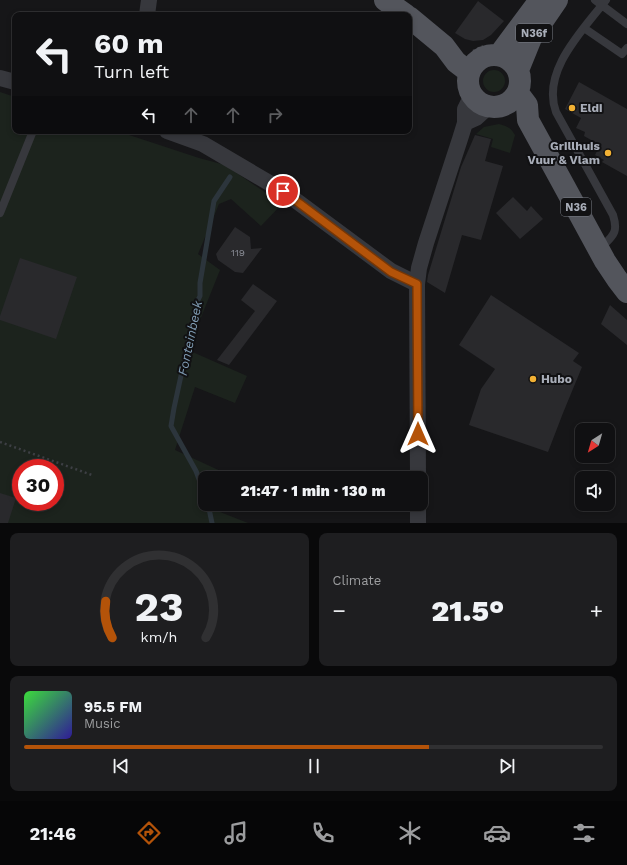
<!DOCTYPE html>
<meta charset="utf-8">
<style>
body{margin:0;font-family:"Work Sans",sans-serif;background:#1e1e20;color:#f1f3f6;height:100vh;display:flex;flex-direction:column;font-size:15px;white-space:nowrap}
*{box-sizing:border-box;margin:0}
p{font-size:13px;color:#9c9d9f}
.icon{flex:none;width:22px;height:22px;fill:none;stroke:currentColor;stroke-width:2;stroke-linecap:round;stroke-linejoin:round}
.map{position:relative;height:523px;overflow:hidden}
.drawer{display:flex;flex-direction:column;gap:10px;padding:10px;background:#09090a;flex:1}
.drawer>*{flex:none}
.top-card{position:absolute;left:12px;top:12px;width:400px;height:122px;border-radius:8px;box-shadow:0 2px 6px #0003,0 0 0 1px #303032;background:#101012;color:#f1f3f6;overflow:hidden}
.needle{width:26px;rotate:217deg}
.controls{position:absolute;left:575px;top:423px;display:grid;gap:8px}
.controls a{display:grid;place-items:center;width:40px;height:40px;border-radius:8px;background:#101012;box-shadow:0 2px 6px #0003,0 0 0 1px #303032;font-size:20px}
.speed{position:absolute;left:12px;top:459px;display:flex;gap:8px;font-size:20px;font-weight:700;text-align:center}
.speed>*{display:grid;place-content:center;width:52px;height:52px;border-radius:50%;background:#101012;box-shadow:0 2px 6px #0003,0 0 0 1px #303032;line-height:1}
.speed .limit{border:6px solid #d22;background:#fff;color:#111}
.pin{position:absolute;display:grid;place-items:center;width:34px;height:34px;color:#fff;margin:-17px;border:2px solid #fff;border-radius:50%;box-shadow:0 1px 4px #0007}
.me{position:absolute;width:44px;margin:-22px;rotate:0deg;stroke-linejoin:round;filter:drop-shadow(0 0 3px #0008)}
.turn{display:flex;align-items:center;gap:14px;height:84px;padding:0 16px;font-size:18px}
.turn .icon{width:52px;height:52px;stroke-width:2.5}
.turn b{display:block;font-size:28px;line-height:34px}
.lanes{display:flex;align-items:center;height:38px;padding:0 16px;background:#0003;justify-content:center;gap:20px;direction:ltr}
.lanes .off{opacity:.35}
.big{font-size:30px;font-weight:800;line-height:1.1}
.drawer .widget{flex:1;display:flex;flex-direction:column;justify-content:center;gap:6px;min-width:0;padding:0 14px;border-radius:8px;background:#1e1e20}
.drawer .dial{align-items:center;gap:0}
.dial svg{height:104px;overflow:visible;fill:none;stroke:#303032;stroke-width:7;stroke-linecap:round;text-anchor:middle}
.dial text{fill:#f1f3f6;stroke:none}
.song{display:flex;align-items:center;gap:12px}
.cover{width:48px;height:48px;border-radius:6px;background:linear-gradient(135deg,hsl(120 70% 55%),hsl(250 70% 35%))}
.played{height:4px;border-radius:2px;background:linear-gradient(90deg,#b45309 70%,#303032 70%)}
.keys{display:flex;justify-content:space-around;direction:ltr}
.heat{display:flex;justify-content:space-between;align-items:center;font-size:22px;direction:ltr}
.drawer .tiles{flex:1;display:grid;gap:10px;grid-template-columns:1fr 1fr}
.widget:last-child{grid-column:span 2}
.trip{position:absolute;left:198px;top:471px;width:230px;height:40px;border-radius:8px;background:#101012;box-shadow:0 2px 6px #0003,0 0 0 1px #303032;font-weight:800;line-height:40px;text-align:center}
.tab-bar{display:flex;height:64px;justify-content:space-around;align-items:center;background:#060607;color:#9c9d9f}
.tab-bar .icon{width:28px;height:28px}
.tab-bar .current{color:#b45309}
.tab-bar b{font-size:18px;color:#f1f3f6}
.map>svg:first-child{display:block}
.green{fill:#1c231d;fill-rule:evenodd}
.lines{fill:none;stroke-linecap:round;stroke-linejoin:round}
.stream{stroke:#2c353c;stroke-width:5}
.building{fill:#29292c}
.path{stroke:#3d3f44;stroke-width:2.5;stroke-dasharray:2 3;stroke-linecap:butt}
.lane{stroke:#37383d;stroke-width:8}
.street{stroke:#37383d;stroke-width:16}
.primary{stroke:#53555c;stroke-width:22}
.route-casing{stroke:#753606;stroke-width:10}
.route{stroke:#b45309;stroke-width:7}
.poi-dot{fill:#f2b134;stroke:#111113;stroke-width:1.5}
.labels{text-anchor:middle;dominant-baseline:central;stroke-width:4;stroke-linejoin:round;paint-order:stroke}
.number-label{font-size:10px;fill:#888b94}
.shield{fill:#111113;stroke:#7b7e86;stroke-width:1}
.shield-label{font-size:11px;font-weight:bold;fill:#a8adb8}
.poi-label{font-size:12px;font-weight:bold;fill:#a8adb8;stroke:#111113;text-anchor:start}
.water-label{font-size:13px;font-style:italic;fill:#7f9bb3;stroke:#111113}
</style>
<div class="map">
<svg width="627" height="523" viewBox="0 0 627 523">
<rect width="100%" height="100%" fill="#161618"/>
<path class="green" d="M483 81a11 11 0 1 1 22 0a11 11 0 1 1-22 0Z
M0,92L15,97V131H117L199,158L225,165L282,204L261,226L231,199L219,204L198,254L220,270L188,350L247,376L235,403L195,387L175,450L225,473L224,478H205V504H216L215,510L248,523H0ZM21,468H55V502H21Z
M499,124C507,126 511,128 515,135L510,153L491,147L493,139L476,134L484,127Z"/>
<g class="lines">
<path class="stream" d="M205,495L196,471L171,426L174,408L197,302L200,296V283L214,201L230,177
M208,504L212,523"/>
</g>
<path class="building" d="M478,1L504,21L491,35L483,40L473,41L465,39L455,33Z
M579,82L627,109V176L602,162L604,160L595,155L600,145L584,136L585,132L576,128L581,118L565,109Z
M475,135L491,139L485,161L503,166L481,240L462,235L445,293L427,282L428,275L461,167Z
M513,197L527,211L531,206L543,219L520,239L496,213Z
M235,227L250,237L251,249L262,248L243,273L235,272L218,260L216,254Z
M20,258L77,277L56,339L0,320V316Z
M253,284L277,301L229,365L217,360L255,311L241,300Z
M491,295L579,353L573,361L582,367L563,413L548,452L469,425L481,389L495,369L459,345Z
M610,305L627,320V345L601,324Z
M0,493L16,498L8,523H0Z"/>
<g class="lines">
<path class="path" d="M473,51L483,46
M0,442L92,475"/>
<path class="lane" d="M595,0L627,24
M584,28L622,54L627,48
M0,213L33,131
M600,249C612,236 619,234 613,215L556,112C541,71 583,30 606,0"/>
<path class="street" d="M147,15L149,0
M0,78L15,82
M465,123L476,118L488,107
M167,131L203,144L283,191L391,271L417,284
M418,478L417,284L419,268L426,243L460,139L465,123V109L472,95
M418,523V504"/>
<path class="primary" d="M385,0L406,15
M409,17L444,46L456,62L469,72
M468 81a26 26 0 1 1 52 0a26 26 0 1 1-52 0Z
M499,55L537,4
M518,70L531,38L557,0
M518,93L527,105L528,120L562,182L605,261L617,279L627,292"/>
</g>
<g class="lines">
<defs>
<path id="route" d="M283,191L391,272L417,284L418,434"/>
</defs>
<use href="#route" class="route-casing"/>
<use href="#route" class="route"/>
</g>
<g class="poi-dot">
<circle cx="572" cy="108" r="4"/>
<circle cx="608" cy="153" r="4"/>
<circle cx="533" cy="379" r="4"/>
</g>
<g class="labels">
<g class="number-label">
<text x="238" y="252">119</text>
</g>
<g class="shield">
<rect x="516" y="24" width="36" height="18" rx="3"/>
<rect x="561" y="198" width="30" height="18" rx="3"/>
</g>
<g class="shield-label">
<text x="534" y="33">N36f</text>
<text x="576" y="207">N36</text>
</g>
<g class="poi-label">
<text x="580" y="108">Eldi</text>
<text x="600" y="146" text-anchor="end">Grillhuis<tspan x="600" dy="14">Vuur &amp; Vlam</tspan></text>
<text x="541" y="379">Hubo</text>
</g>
<g class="water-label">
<text transform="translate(190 338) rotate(-78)">Fonteinbeek</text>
</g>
</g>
</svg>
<div class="controls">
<a><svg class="needle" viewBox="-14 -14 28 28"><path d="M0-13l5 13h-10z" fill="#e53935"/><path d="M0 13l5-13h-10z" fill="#9c9d9f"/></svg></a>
<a><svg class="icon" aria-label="sound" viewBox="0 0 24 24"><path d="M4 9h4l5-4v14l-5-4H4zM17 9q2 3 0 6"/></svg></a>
</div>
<div class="speed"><div class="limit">30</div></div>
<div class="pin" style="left:283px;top:191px;background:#d93025"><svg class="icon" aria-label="arrive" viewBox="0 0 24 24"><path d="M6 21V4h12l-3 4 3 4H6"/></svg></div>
<svg class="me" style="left:418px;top:434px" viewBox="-20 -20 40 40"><path d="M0-17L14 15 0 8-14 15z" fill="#b45309" stroke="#fff" stroke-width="4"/></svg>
<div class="trip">21:47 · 1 min · 130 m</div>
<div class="top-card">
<div class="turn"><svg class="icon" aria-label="left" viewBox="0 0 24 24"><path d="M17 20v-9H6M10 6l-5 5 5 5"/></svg><div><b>60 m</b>Turn left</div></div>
<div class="lanes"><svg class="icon" aria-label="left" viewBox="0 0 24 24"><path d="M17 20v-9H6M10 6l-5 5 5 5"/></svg><svg class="icon off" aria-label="ahead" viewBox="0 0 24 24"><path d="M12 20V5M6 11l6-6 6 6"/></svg><svg class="icon off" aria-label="ahead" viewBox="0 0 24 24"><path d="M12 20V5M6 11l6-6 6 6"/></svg><svg class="icon off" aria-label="right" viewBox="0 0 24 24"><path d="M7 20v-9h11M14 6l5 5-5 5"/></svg></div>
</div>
</div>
<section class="drawer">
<div class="tiles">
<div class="widget dial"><svg viewBox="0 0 100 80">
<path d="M14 69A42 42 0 1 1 86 69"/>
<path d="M14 69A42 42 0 0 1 9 41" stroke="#b45309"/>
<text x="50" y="56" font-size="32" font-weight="700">23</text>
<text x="50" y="72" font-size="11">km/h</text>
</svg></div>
<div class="widget"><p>Climate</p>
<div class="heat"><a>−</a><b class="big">21.5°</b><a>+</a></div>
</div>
<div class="widget">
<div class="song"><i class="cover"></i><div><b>95.5 FM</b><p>Music</p></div></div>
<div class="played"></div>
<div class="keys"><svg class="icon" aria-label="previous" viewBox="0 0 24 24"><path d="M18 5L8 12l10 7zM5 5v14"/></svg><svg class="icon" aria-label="pause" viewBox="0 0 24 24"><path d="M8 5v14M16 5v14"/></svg><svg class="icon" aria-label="next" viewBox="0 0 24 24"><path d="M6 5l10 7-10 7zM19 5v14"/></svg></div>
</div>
</div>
</section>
<nav class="tab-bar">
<b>21:46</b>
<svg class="icon current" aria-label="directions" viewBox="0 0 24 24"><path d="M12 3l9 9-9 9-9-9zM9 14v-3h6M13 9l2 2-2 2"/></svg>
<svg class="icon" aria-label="music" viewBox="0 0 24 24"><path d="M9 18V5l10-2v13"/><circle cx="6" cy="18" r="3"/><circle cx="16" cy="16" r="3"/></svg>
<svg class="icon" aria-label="phone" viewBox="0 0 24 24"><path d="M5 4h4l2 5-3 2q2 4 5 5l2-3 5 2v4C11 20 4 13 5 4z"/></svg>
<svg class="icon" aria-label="climate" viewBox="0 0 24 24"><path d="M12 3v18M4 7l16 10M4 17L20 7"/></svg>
<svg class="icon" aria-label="car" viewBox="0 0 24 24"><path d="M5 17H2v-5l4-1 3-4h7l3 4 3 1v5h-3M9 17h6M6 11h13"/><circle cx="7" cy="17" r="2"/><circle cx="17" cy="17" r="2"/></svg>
<svg class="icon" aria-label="filters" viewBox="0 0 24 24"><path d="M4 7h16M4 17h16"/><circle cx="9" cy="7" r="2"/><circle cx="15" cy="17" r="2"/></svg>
</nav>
